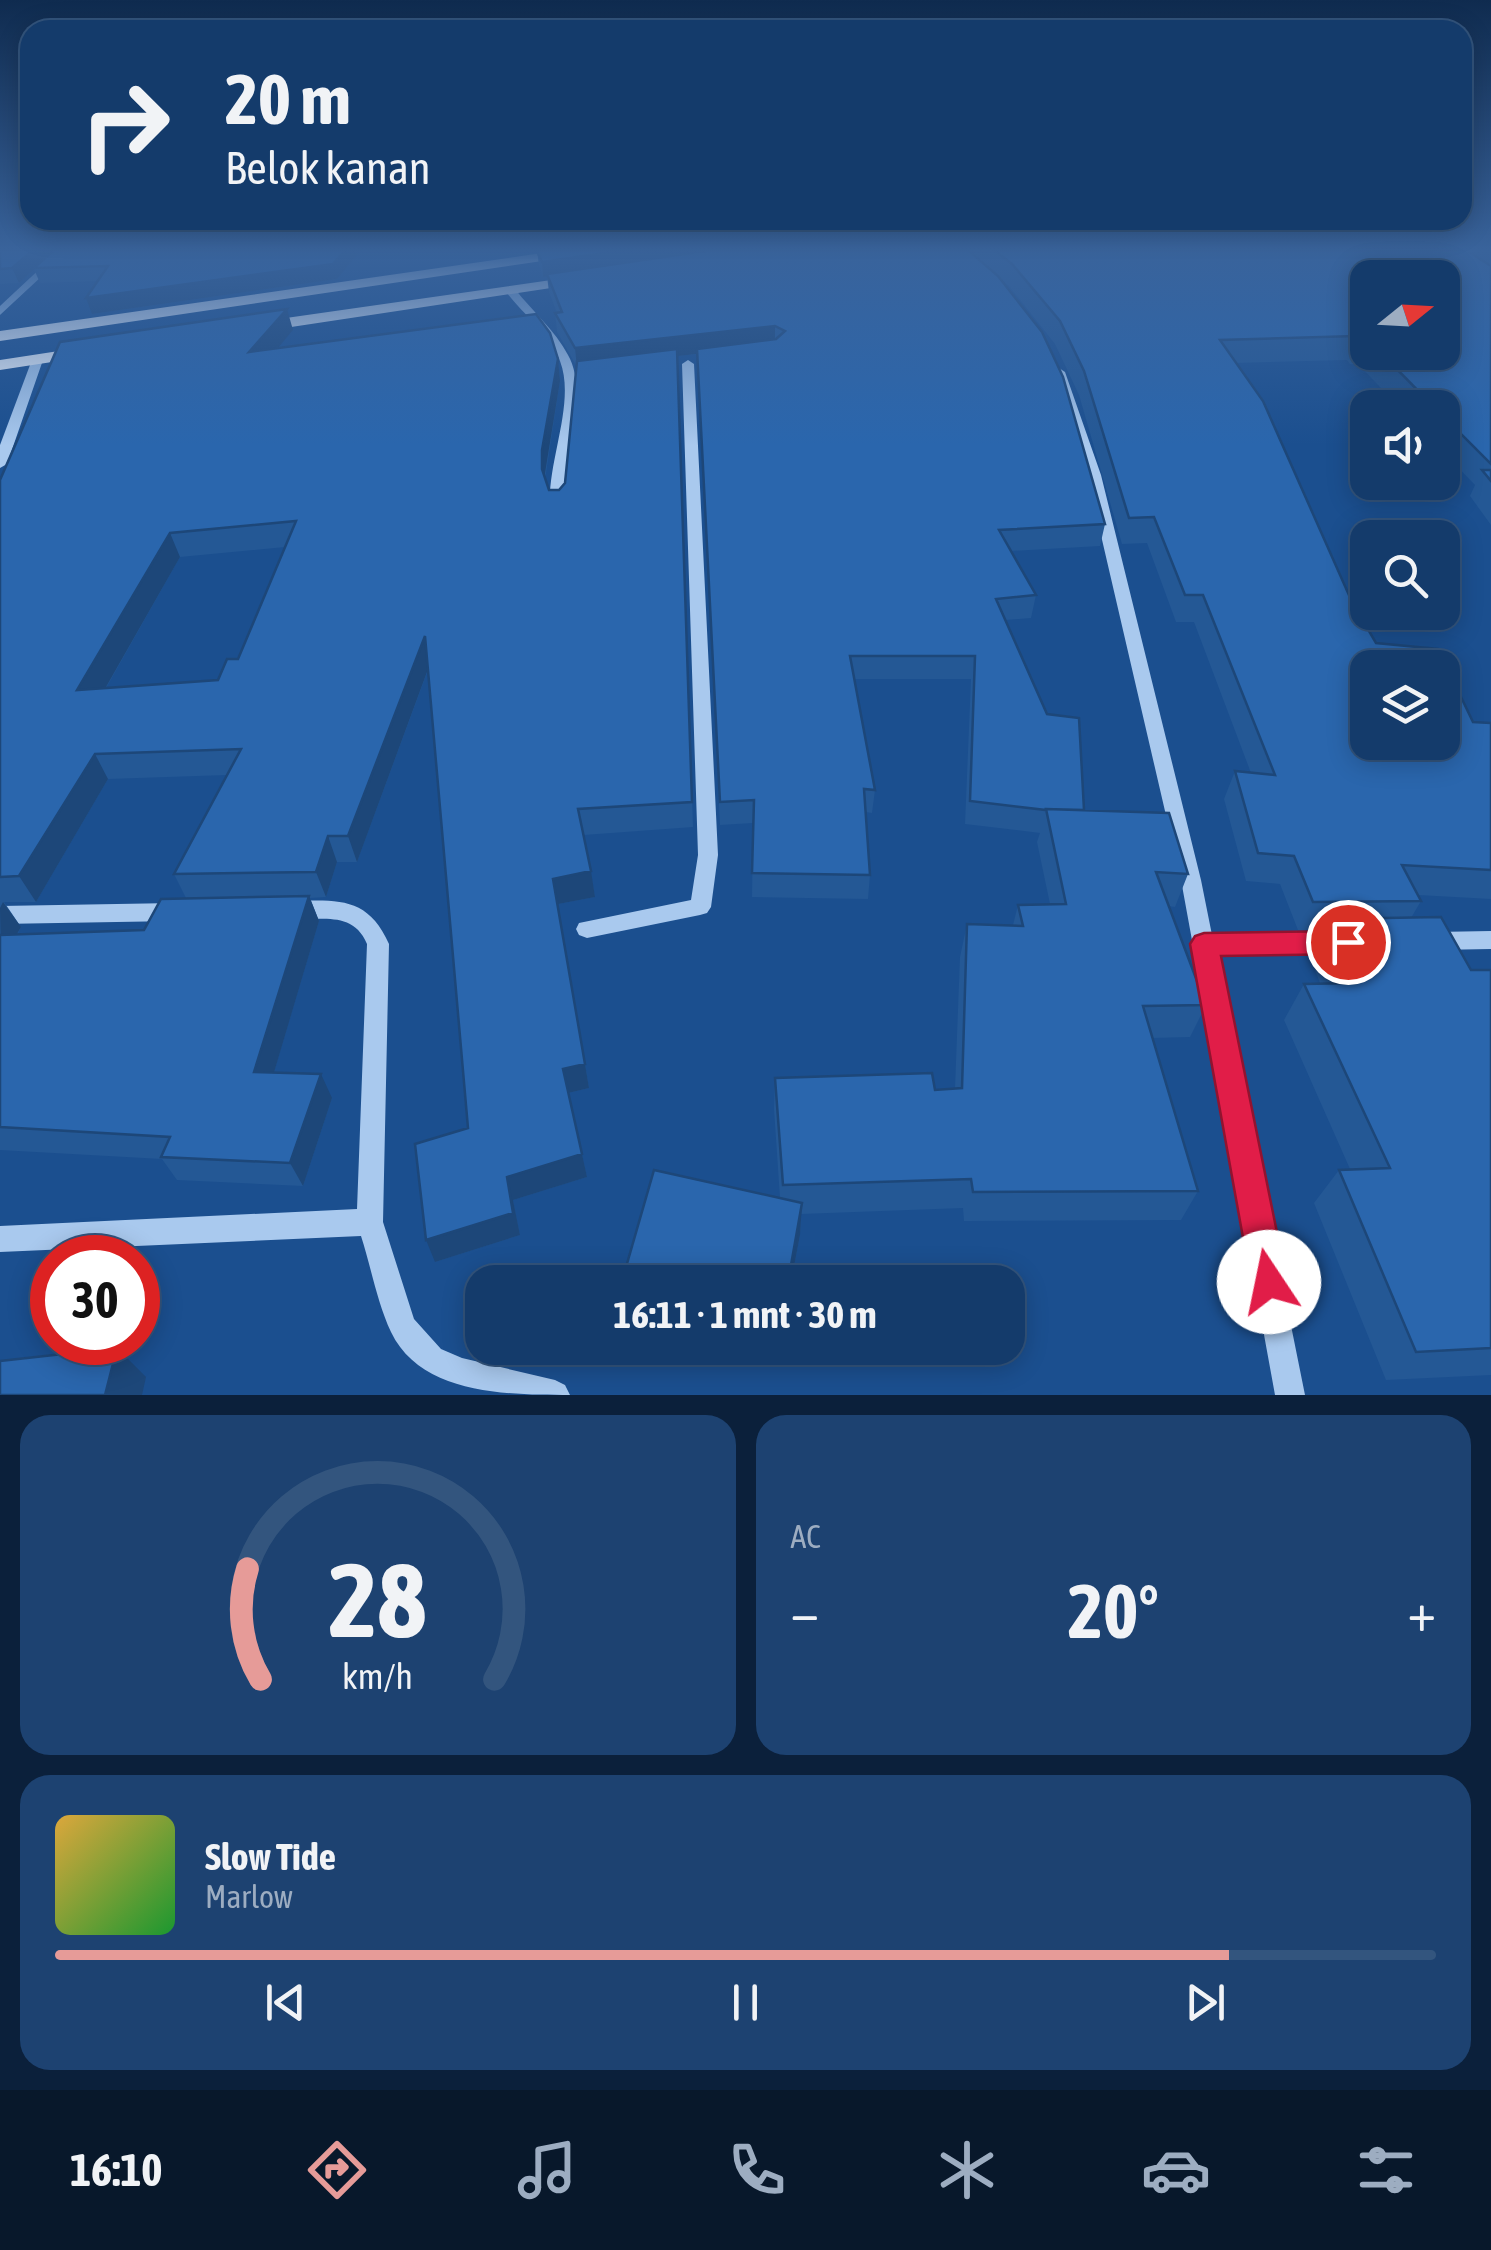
<!DOCTYPE html>
<html lang="id">
<meta charset="utf-8">
<style>
body{margin:0;font-family:"Asap Condensed",sans-serif;background:#1d4271;color:#f1f3f6;height:100vh;display:flex;flex-direction:column;font-size:38px;white-space:nowrap}
*{box-sizing:border-box;margin:0}
p{font-size:32px;color:#9dadc1}
.icon{flex:none;width:55px;height:55px;fill:none;stroke:currentColor;stroke-width:2;stroke-linecap:round;stroke-linejoin:round}
.map{position:relative;height:1395px;overflow:hidden}
.details{display:flex;flex-direction:column;gap:20px;padding:20px;background:#0b203b;flex:1}
.details>*{flex:none}
.banner{position:absolute;left:20px;top:20px;width:1452px;height:210px;border-radius:30px;box-shadow:0 5px 25px #0003,0 0 0 2px #33557e;background:#143b6b;color:#f1f3f6;overflow:hidden}
.needle{width:65px;rotate:72deg}
.fabs{position:absolute;left:1350px;top:260px;display:grid;gap:20px}
.fabs a{display:grid;place-items:center;width:110px;height:110px;border-radius:20px;background:#143b6b;box-shadow:0 5px 25px #0003,0 0 0 2px #33557e;font-size:50px}
.speed{position:absolute;left:30px;top:1235px;display:flex;gap:20px;font-size:50px;font-weight:700;text-align:center}
.speed>*{display:grid;place-content:center;width:130px;height:130px;border-radius:50%;background:#143b6b;box-shadow:0 5px 25px #0003,0 0 0 2px #33557e;line-height:1}
.speed .limit{border:15px solid #d22;background:#fff;color:#111}
.pin{position:absolute;display:grid;place-items:center;width:85px;height:85px;color:#fff;margin:-42px;border:5px solid #fff;border-radius:50%;box-shadow:0 2px 10px #0007}
.me{position:absolute;width:110px;margin:-55px;rotate:349deg;stroke-linejoin:round;filter:drop-shadow(0 0 8px #0008)}
.turn{display:flex;align-items:center;gap:35px;height:210px;padding:0 40px;font-size:45px}
.turn .icon{width:130px;height:130px;stroke-width:2.5}
.turn b{display:block;font-size:70px;line-height:85px}
.big{font-size:75px;font-weight:700;line-height:1.1}
.details .widget{flex:1;display:flex;flex-direction:column;justify-content:center;gap:15px;min-width:0;padding:0 35px;border-radius:30px;background:#1d4271}
.details .dial{align-items:center;gap:0}
.dial svg{height:260px;overflow:visible;fill:none;stroke:#33557e;stroke-width:7;stroke-linecap:round;text-anchor:middle}
.dial text{fill:#f1f3f6;stroke:none}
.song{display:flex;align-items:center;gap:30px}
.cover{width:120px;height:120px;border-radius:15px;background:linear-gradient(135deg,hsl(40 70% 55%),hsl(130 70% 35%))}
.played{height:10px;border-radius:5px;background:linear-gradient(90deg,#e69b98 85%,#33557e 85%)}
.keys{display:flex;justify-content:space-around;direction:ltr}
.heat{display:flex;justify-content:space-between;align-items:center;font-size:55px;direction:ltr}
.details .tiles{flex:1;display:grid;gap:20px;grid-template-columns:1fr 1fr}
.widget:last-child{grid-column:span 2}
.trip{position:absolute;left:465px;top:1265px;width:560px;height:100px;border-radius:30px;background:#143b6b;box-shadow:0 5px 25px #0003,0 0 0 2px #33557e;font-weight:700;line-height:100px;text-align:center}
.menu{display:flex;height:160px;justify-content:space-around;align-items:center;background:#08182b;color:#9dadc1}
.menu .icon{width:70px;height:70px}
.menu .active{color:#e69b98}
.menu b{font-size:45px;color:#f1f3f6}
.map>svg:first-child{display:block}
.lines{fill:none;stroke-linecap:round;stroke-linejoin:round}
.minor{fill:#a9c9ee;fill-rule:evenodd}
.major{fill:#f0f6ff;fill-rule:evenodd}
.wall{fill:#245895;fill-rule:evenodd}
.shaded-wall{fill:#1d4779}
.building{fill:#2a66ad;stroke:#1d4779;stroke-width:2.5;fill-rule:evenodd}
.route{fill:#e11d48;stroke:#92132f;stroke-width:2.5}
</style>
<div class="map">
<svg width="1491" height="1395" viewBox="0 0 1491 1395">
<rect width="100%" height="100%" fill="#1b4f8f"/>
<g class="lines">
<path class="minor" d="M60,250H70L0,315V306Z
M507,289H515C532,311 555,330 568,355C591,396 560,460 564,507L557,511L550,507C547,461 576,403 560,361C550,335 524,315 507,293Z
M33,357L43,360L7,464L0,468V445Z
M688,360L694,364L718,855L711,907L707,913L700,915L587,938L579,935L576,929L579,923L691,900L698,855L682,364Z
M1059,368L1065,372L1101,475L1201,880L1212,935L1339,933L1347,936L1350,942L1347,948L1339,951L1216,953L1305,1395H1275L1181,880L1087,475L1053,372Z
M291,901C337,900 368,896 389,944L383,1222L414,1319L441,1349L462,1358L555,1380L565,1385L570,1395C509,1395 421,1395 391,1332C377,1302 371,1267 361,1236L0,1252V1226L357,1209L367,944C351,906 314,925 284,916L280,910L284,904Z
M175,903L182,906L186,912L182,918L175,921L0,924V906Z
M1491,931V949L1435,950L1427,947L1424,941L1427,935L1435,932Z"/>
<path class="major" d="M563,250H597L590,254L0,341V331Z
M579,276L584,277V283L258,332L250,327L258,322Z
M85,347L93,352L91,356L0,370V360Z"/>
</g>
<path class="wall" d="M0,250L337,279L92,314L98,281L40,283L34,269L19,283L0,284Z
M544,250H1491V525L1470,496L1475,485L1442,451V408H1400L1359,365L1350,364L1347,360L1236,363L1352,602L1376,643L1473,722L1491,723V899L1418,895L1421,901L1411,918L1471,970H1491V1375L1386,1380L1314,1203L1339,1170L1350,1169L1284,1020L1304,984L1320,983L1309,955L1323,930H1298L1280,884L1246,881L1224,799L1235,771L1251,773L1194,622H1176L1147,543L1122,544L1079,395L1055,344L1009,286L999,277L1105,524L1100,546L1011,551L1036,595L1031,618L1005,620L1084,810L1188,874L1175,907L1168,906L1206,1005L1190,1037L1152,1038L1198,1191L1181,1220L964,1221L963,1208L801,1214L800,1235L791,1282H622V1281L780,1198L774,1109L775,1078L935,1090L955,1088L960,957L967,924L1013,925L1018,905L1050,904L1037,842L1040,833L965,824L971,679H854L875,790L872,813L866,812L870,875L868,899L752,897L753,823L720,825L698,354L678,356L693,827L584,835L595,897L558,904L589,1088L568,1093L587,1177L513,1200L520,1235L435,1262L468,1128L428,670L357,862H337L326,897L310,898L319,921L274,1072L332,1098L303,1186L177,1180L162,1159L0,1150V480L293,330L277,348L558,359L560,381L545,479L549,490H559L565,483L577,367L557,332L555,313H557L549,292L547,276L543,277L539,265L537,251ZM1368,278L1442,352H1368ZM285,547L238,659L218,680L106,688L180,557ZM227,775L174,874L186,898L144,930L17,935L21,927L4,902H36L108,779Z"/>
<path class="shaded-wall" d="M33,250H55L19,283L12,268Z
M345,250H361L337,279L92,314L86,298Z
M625,250H726L543,277L542,262Z
M287,309L293,330L256,374L249,352Z
M775,326V345L678,356L693,827L678,356L577,368L575,348Z
M558,359L560,381L545,473V493L542,469V450Z
M170,533L180,557L90,715L77,690Z
M425,636L431,661L357,862L348,836Z
M95,754L108,779L36,902L19,876Z
M328,836L337,862L326,897L316,872Z
M591,871L595,897L558,904L589,1088L568,1093L563,1069L553,879Z
M309,896L319,921L267,1096L254,1072Z
M3,902L21,927L1,961L0,908Z
M321,1074L332,1098L303,1186L290,1163Z
M582,1154L587,1177L513,1200L520,1235L435,1262L426,1240L507,1177Z
M802,1203L800,1235L791,1282H788Z
M117,1348L146,1377L142,1395H105Z"/>
<path class="building" d="M0,250H33L12,268L0,269Z
M54,250H345L333,264L86,298L108,266L34,268Z
M544,250H625L542,262L537,251Z
M712,250H968L998,276L1042,332L1063,377L1105,524L999,530L1036,595L996,599L1047,714L1079,718L1084,810L1046,809V810L970,801L975,656H850L875,790L864,789L870,875L752,873L754,800L720,802L697,349L776,339L785,331L775,326L575,348L555,313L562,312L547,274Z
M994,250H1466L1491,266V464L1442,415V408H1435L1380,352H1442V278H1368V341H1358L1355,336L1220,340L1263,401L1352,602L1376,643L1438,649L1473,722L1491,723V870L1402,865L1421,901L1313,902L1294,856L1258,853L1235,771L1275,775L1203,595H1185L1154,517L1129,518L1084,371L1060,321L1012,264ZM1368,668H1442V742H1368Z
M287,309L249,352L536,314L550,333L558,359L542,450V469L549,490H559L565,483L577,361L677,349L692,802L578,809L591,871L553,879L585,1064L563,1069L582,1154L507,1177L513,1213L426,1240L415,1144L468,1128L425,636L348,836H328L316,872L174,874L241,749L95,754L19,876L0,877V480L60,342ZM296,521L238,659H227L218,680L77,690L170,533Z
M1482,470H1491V481Z
M1046,809L1169,813L1188,874L1156,872L1206,1005L1143,1006L1198,1191L973,1192L971,1179L783,1185L775,1078L932,1073L935,1090L962,1088L967,924L1023,926L1018,905L1066,904Z
M309,896L254,1072L321,1074L290,1163L161,1157L170,1137L0,1127V935L144,930L161,899Z
M1441,917L1471,970H1491V1348L1416,1352L1339,1170L1390,1168L1304,984L1356,983L1329,919Z
M654,1170L802,1203L788,1282H628L622,1281Z
M117,1348L105,1395H0V1361Z"/>
<linearGradient id="sky" x2="0" y2="1"><stop stop-color="#0f2b4f"/><stop offset="0.56" stop-color="#39639b"/><stop offset="1" stop-color="#39639b" stop-opacity="0"/></linearGradient>
<rect width="1491" height="445" fill="url(#sky)"/>
<path class="route" d="M1348,931L1358,934L1362,942L1358,950L1348,954L1221,956L1287,1282L1282,1295L1269,1300L1256,1295L1251,1282L1190,944L1195,936L1204,933Z"/>
</svg>
<div class="fabs">
<a><svg class="needle" viewBox="-14 -14 28 28"><path d="M0-13l5 13h-10z" fill="#e53935"/><path d="M0 13l5-13h-10z" fill="#9dadc1"/></svg></a>
<a><svg class="icon" aria-label="sound" viewBox="0 0 24 24"><path d="M4 9h4l5-4v14l-5-4H4zM17 9q2 3 0 6"/></svg></a>
<a><svg class="icon" aria-label="search" viewBox="0 0 24 24"><circle cx="10" cy="10" r="6"/><path d="M15 15l6 6"/></svg></a>
<a><svg class="icon" aria-label="layers" viewBox="0 0 24 24"><path d="M12 4l9 5-9 5-9-5zM3 14l9 5 9-5"/></svg></a>
</div>
<div class="speed"><div class="limit">30</div></div>
<div class="pin" style="left:1348px;top:942px;background:#d93025"><svg class="icon" aria-label="arrive" viewBox="0 0 24 24"><path d="M6 21V4h12l-3 4 3 4H6"/></svg></div>
<svg class="me" style="left:1269px;top:1282px" viewBox="-20 -20 40 40"><circle r="19" fill="#fff"/><path d="M0-13L10 11 0 6-10 11z" fill="#e11d48"/></svg>
<div class="trip">16:11 · 1 mnt · 30 m</div>
<div class="banner">
<div class="turn"><svg class="icon" aria-label="right" viewBox="0 0 24 24"><path d="M7 20v-9h11M14 6l5 5-5 5"/></svg><div><b>20 m</b>Belok kanan</div></div>
</div>
</div>
<section class="details">
<div class="tiles">
<div class="widget dial"><svg viewBox="0 0 100 80">
<path d="M14 69A42 42 0 1 1 86 69"/>
<path d="M14 69A42 42 0 0 1 10 35" stroke="#e69b98"/>
<text x="50" y="56" font-size="32" font-weight="700">28</text>
<text x="50" y="72" font-size="11">km/h</text>
</svg></div>
<div class="widget"><p>AC</p>
<div class="heat"><a>−</a><b class="big">20°</b><a>+</a></div>
</div>
<div class="widget">
<div class="song"><i class="cover"></i><div><b>Slow Tide</b><p>Marlow</p></div></div>
<div class="played"></div>
<div class="keys"><svg class="icon" aria-label="previous" viewBox="0 0 24 24"><path d="M18 5L8 12l10 7zM5 5v14"/></svg><svg class="icon" aria-label="pause" viewBox="0 0 24 24"><path d="M8 5v14M16 5v14"/></svg><svg class="icon" aria-label="next" viewBox="0 0 24 24"><path d="M6 5l10 7-10 7zM19 5v14"/></svg></div>
</div>
</div>
</section>
<nav class="menu">
<b>16:10</b>
<svg class="icon active" aria-label="directions" viewBox="0 0 24 24"><path d="M12 3l9 9-9 9-9-9zM9 14v-3h6M13 9l2 2-2 2"/></svg>
<svg class="icon" aria-label="music" viewBox="0 0 24 24"><path d="M9 18V5l10-2v13"/><circle cx="6" cy="18" r="3"/><circle cx="16" cy="16" r="3"/></svg>
<svg class="icon" aria-label="phone" viewBox="0 0 24 24"><path d="M5 4h4l2 5-3 2q2 4 5 5l2-3 5 2v4C11 20 4 13 5 4z"/></svg>
<svg class="icon" aria-label="climate" viewBox="0 0 24 24"><path d="M12 3v18M4 7l16 10M4 17L20 7"/></svg>
<svg class="icon" aria-label="car" viewBox="0 0 24 24"><path d="M5 17H2v-5l4-1 3-4h7l3 4 3 1v5h-3M9 17h6M6 11h13"/><circle cx="7" cy="17" r="2"/><circle cx="17" cy="17" r="2"/></svg>
<svg class="icon" aria-label="filters" viewBox="0 0 24 24"><path d="M4 7h16M4 17h16"/><circle cx="9" cy="7" r="2"/><circle cx="15" cy="17" r="2"/></svg>
</nav>
